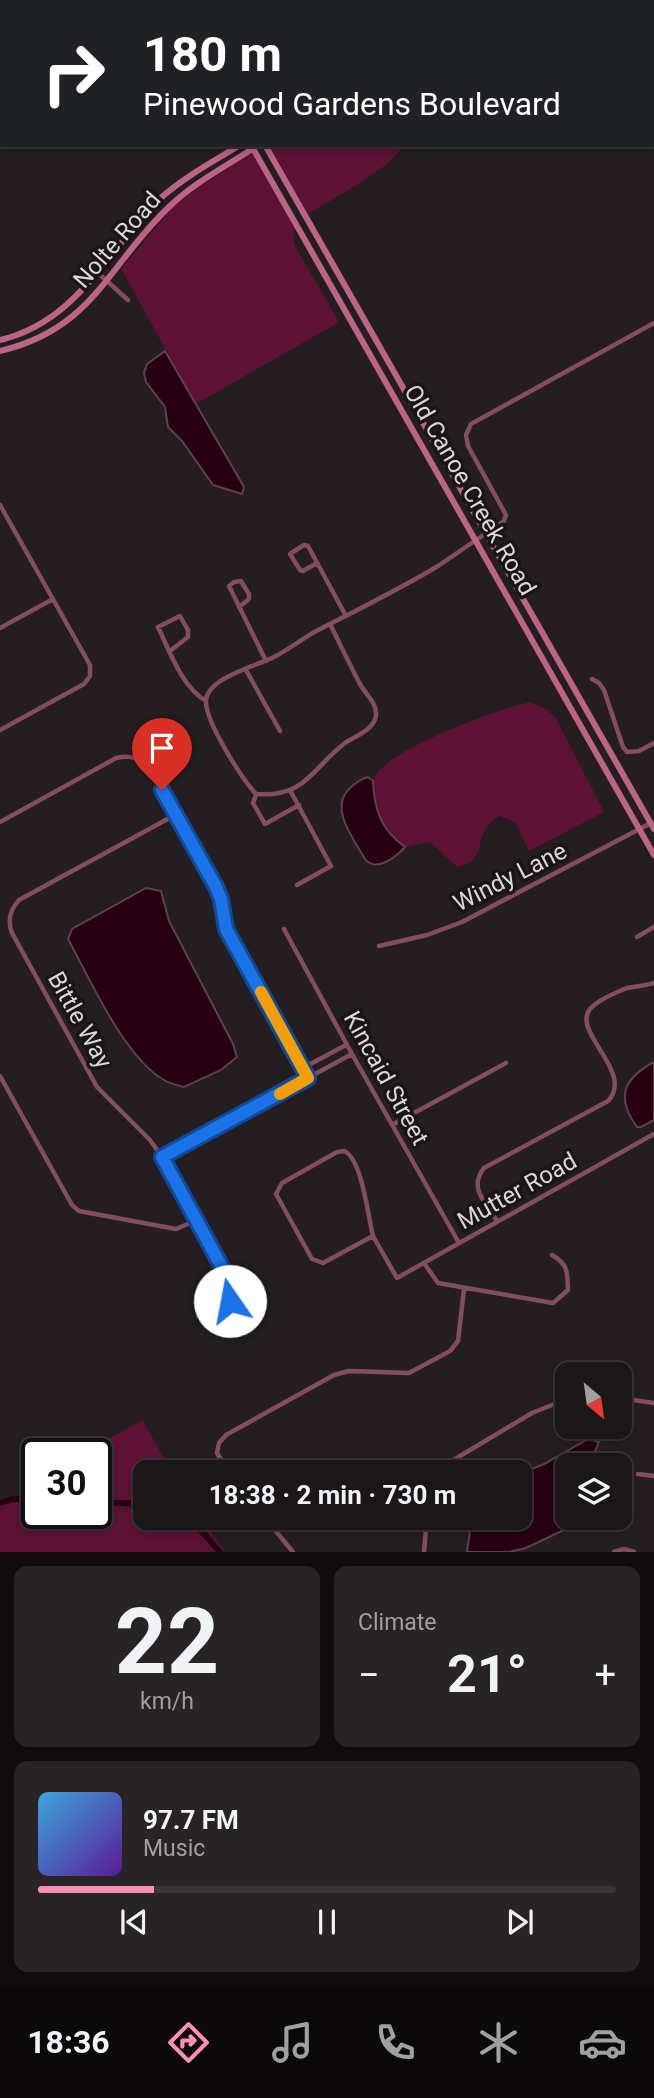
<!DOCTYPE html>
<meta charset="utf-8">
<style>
body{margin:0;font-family:Roboto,sans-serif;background:#282325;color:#f1f3f6;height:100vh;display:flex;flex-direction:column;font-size:26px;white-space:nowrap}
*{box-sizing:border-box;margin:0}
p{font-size:23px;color:#a09fa2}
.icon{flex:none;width:38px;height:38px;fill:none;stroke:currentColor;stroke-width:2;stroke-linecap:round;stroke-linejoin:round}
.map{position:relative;height:1552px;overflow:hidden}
.drawer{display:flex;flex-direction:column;gap:14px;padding:14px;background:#0f0c0d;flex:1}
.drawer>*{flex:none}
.hud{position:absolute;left:0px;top:0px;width:654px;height:147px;box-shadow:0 4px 10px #0003,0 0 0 2px #393537;background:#202124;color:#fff;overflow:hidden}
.needle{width:46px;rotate:151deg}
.controls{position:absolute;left:555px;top:1362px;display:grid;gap:14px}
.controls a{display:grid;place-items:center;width:77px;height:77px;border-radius:14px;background:#1b1618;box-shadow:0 4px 10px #0003,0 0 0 2px #393537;font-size:35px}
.speed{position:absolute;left:21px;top:1438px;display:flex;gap:14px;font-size:35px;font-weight:700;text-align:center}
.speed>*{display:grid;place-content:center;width:91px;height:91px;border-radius:50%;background:#1b1618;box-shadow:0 4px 10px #0003,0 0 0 2px #393537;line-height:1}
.speed .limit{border:4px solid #111;border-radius:10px;background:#fff;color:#111}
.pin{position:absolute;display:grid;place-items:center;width:60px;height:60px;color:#fff;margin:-72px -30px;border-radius:50% 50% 50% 0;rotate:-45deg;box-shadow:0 0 7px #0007}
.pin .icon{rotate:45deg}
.me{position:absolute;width:77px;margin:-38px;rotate:348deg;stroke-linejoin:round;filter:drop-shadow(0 0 5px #0008)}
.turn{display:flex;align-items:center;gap:24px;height:147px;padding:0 28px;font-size:32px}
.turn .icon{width:91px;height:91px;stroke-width:2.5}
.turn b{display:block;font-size:49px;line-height:60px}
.big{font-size:52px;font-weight:700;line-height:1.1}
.drawer .widget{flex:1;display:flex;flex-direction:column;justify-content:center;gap:10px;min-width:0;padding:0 24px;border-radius:14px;background:#282325}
.drawer .dial{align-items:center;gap:0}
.dial b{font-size:91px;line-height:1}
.song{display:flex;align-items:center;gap:21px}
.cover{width:84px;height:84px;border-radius:10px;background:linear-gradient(135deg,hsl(200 70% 55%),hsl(270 70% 35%))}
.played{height:7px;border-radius:4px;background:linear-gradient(90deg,#ff8eb9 20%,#393537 20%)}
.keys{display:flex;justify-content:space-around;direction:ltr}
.heat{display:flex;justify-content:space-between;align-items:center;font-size:38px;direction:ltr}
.drawer .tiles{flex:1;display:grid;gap:14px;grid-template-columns:1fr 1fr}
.widget:last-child{grid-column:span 2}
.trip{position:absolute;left:133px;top:1460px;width:399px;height:70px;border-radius:14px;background:#1b1618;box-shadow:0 4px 10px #0003,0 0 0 2px #393537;font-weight:700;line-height:70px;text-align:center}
.tabs{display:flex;height:112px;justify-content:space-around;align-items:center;background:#0b090a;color:#a09fa2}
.tabs .icon{width:49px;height:49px}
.tabs .current{color:#ff8eb9}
.tabs b{font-size:32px;color:#f1f3f6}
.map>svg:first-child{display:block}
.green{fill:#5d1135}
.water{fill:#260011;stroke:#5d414d;stroke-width:2}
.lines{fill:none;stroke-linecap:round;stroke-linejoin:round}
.canal{stroke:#260011;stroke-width:6}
.street{stroke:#844c61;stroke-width:4.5}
.secondary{stroke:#bc6386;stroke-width:6}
.route-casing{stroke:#114b97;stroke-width:18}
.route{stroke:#1a73e8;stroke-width:12}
.slow{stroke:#f59e0b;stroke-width:12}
.labels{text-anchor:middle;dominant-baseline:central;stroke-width:7;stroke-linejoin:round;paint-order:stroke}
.street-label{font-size:24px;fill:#dcd8d9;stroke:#1a1517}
</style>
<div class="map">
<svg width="654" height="1552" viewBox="0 0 654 1552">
<rect width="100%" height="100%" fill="#241e20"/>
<path class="green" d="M281,0H389L390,2H278Z
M269,145H405L387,164L365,180L308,214Z
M252,153L295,227L293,235L294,244L339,322L196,404L121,269L172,208L199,187Z
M531,702L546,709L556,718L604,812L529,851L515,822L500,816C469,833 492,860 457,867L430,842L405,847C387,834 377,820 375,798C374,787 371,781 378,772C399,746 497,709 531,702Z
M143,1420L171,1472H145V1517H201L225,1552H0V1503L20,1501L37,1482V1514H96V1454H80Z"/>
<path class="water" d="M165,351L244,487L242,494L213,485L182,441L168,427L165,407L146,382L144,373L147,364Z
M368,777L373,781C374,809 381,830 405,847C396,857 376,873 365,859C354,839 329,809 349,789C355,783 361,779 368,777Z
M146,888L161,891L169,921L233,1044L237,1057L221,1070L184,1087C178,1085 170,1084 164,1080C124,1057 90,979 68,939L72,929Z
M654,1062V1120L641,1127H637C615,1097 624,1078 654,1062Z
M588,1439L599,1442L589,1465H567V1517L589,1518L526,1548L509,1552H467L472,1517H520V1474L544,1464Z"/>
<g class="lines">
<path class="canal" d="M96,1502L145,1504
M0,1503L13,1499H37
M189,1517L220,1552"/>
<path class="street" d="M41,0L43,2
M431,0L432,2
M543,0L545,2
M197,1L200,0
M0,87H2
M517,145H518
M98,273L128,300
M0,505L90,665V676L84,684L0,730
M317,563L303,571L300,570L290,554L304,545L308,546L346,616
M239,607L249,599V594L241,581L234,582L229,586L266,661
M330,624C340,644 349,663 359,682C364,693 377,702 376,715C375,729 356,736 345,743C312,768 306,798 256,794C242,779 205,721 206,701C207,678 256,666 274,657C290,649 304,637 320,629C359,609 400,589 438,566C460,551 482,536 504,521L506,515L468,446L466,435L471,424L654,323
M0,628L53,599
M170,651L188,637V630L180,616L158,627C170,652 182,687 206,701
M246,670L280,731
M592,679L599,683L604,690L623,747L627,752L639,751L654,743
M290,790L331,866L297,885
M256,795L253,803L265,824L299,805
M175,815L19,900C10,910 7,920 12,933L97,1087L150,1140L162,1157L230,1282V1301
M0,822L116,758C129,755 138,757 148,766L216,887L221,899L225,929L308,1078
M284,929L352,1054L459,1243
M637,937L654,927
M379,946L427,935L462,922L651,823
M303,1068L346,1045
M0,1076L72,1205L79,1211L176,1229L195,1221
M392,1125L506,1063
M344,1151C362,1158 368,1217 373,1236L323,1263L312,1259L276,1194L282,1183L337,1152Z
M162,1157L352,1054
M497,1221C486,1203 468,1188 484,1168L608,1101C636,1071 567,1030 592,1007C600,999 617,992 627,988C636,986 645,986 654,983
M373,1236L397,1278L654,1134
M424,1263L438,1283L553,1303L568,1290C567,1272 569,1265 552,1255
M620,1398L654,1403
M229,1472L217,1453L219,1443L226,1435L334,1375L349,1371L409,1373L450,1351L458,1341L464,1289
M443,1472L450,1462L532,1413L567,1399
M638,1474L654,1476
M264,1517L293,1552
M368,1517L381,1528L425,1530
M424,1552L427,1517
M614,1552L624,1549L634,1552"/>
<path class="secondary" d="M128,0L130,2
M146,0L147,2
M251,145L654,855
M265,145L654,829
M0,340C80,321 108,247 163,196C186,176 214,161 240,145
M0,351C94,329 108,264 170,206C196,181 229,165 258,145"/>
</g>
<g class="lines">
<defs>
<path id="route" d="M162,790L216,887L221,899L226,929L308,1078L162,1157L230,1282V1301"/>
</defs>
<use href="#route" class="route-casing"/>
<use href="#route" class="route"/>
<path class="slow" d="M261,992L308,1078L280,1094"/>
</g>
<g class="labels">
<g class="street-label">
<text transform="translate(117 240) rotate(-49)">Nolte Road</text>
<text transform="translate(470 490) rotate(60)">Old Canoe Creek Road</text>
<text transform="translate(510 877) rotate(-27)">Windy Lane</text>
<text transform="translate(80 1020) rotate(61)">Bittle Way</text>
<text transform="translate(386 1078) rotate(61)">Kincaid Street</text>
<text transform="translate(517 1191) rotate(-29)">Mutter Road</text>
</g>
</g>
</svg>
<div class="controls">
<a><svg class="needle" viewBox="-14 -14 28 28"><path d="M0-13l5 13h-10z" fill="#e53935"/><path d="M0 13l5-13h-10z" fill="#a09fa2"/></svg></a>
<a><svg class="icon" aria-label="layers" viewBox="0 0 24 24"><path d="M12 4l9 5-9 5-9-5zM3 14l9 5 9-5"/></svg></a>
</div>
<div class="speed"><div class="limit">30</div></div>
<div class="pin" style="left:162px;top:790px;background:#d93025"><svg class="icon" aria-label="arrive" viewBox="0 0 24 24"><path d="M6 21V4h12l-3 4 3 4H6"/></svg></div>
<svg class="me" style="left:230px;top:1301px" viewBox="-20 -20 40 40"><circle r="19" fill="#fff"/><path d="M0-13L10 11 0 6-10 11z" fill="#1a73e8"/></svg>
<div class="trip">18:38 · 2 min · 730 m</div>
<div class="hud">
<div class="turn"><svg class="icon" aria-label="right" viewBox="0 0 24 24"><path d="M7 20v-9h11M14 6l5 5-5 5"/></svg><div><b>180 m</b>Pinewood Gardens Boulevard</div></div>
</div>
</div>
<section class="drawer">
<div class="tiles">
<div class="widget dial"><b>22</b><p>km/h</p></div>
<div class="widget"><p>Climate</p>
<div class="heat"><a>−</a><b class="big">21°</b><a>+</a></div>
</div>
<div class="widget">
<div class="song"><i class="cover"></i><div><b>97.7 FM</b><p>Music</p></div></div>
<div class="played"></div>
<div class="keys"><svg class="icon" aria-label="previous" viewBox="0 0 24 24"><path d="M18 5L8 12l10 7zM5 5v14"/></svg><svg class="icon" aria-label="pause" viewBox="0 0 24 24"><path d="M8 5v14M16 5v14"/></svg><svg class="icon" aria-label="next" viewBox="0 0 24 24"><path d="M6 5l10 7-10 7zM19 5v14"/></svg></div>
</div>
</div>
</section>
<nav class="tabs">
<b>18:36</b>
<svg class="icon current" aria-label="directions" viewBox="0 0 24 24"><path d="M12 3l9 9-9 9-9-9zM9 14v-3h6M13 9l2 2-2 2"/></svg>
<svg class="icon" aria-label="music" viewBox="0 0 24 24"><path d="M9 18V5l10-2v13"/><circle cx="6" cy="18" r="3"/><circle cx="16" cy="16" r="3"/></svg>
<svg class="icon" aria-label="phone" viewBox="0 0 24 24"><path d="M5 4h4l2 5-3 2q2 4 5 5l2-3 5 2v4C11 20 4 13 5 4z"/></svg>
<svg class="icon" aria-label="climate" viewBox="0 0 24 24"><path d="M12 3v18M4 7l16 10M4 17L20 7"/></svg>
<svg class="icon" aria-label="car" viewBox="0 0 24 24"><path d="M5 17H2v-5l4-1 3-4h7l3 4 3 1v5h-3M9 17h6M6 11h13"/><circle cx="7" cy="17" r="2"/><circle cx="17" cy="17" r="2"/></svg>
</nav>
